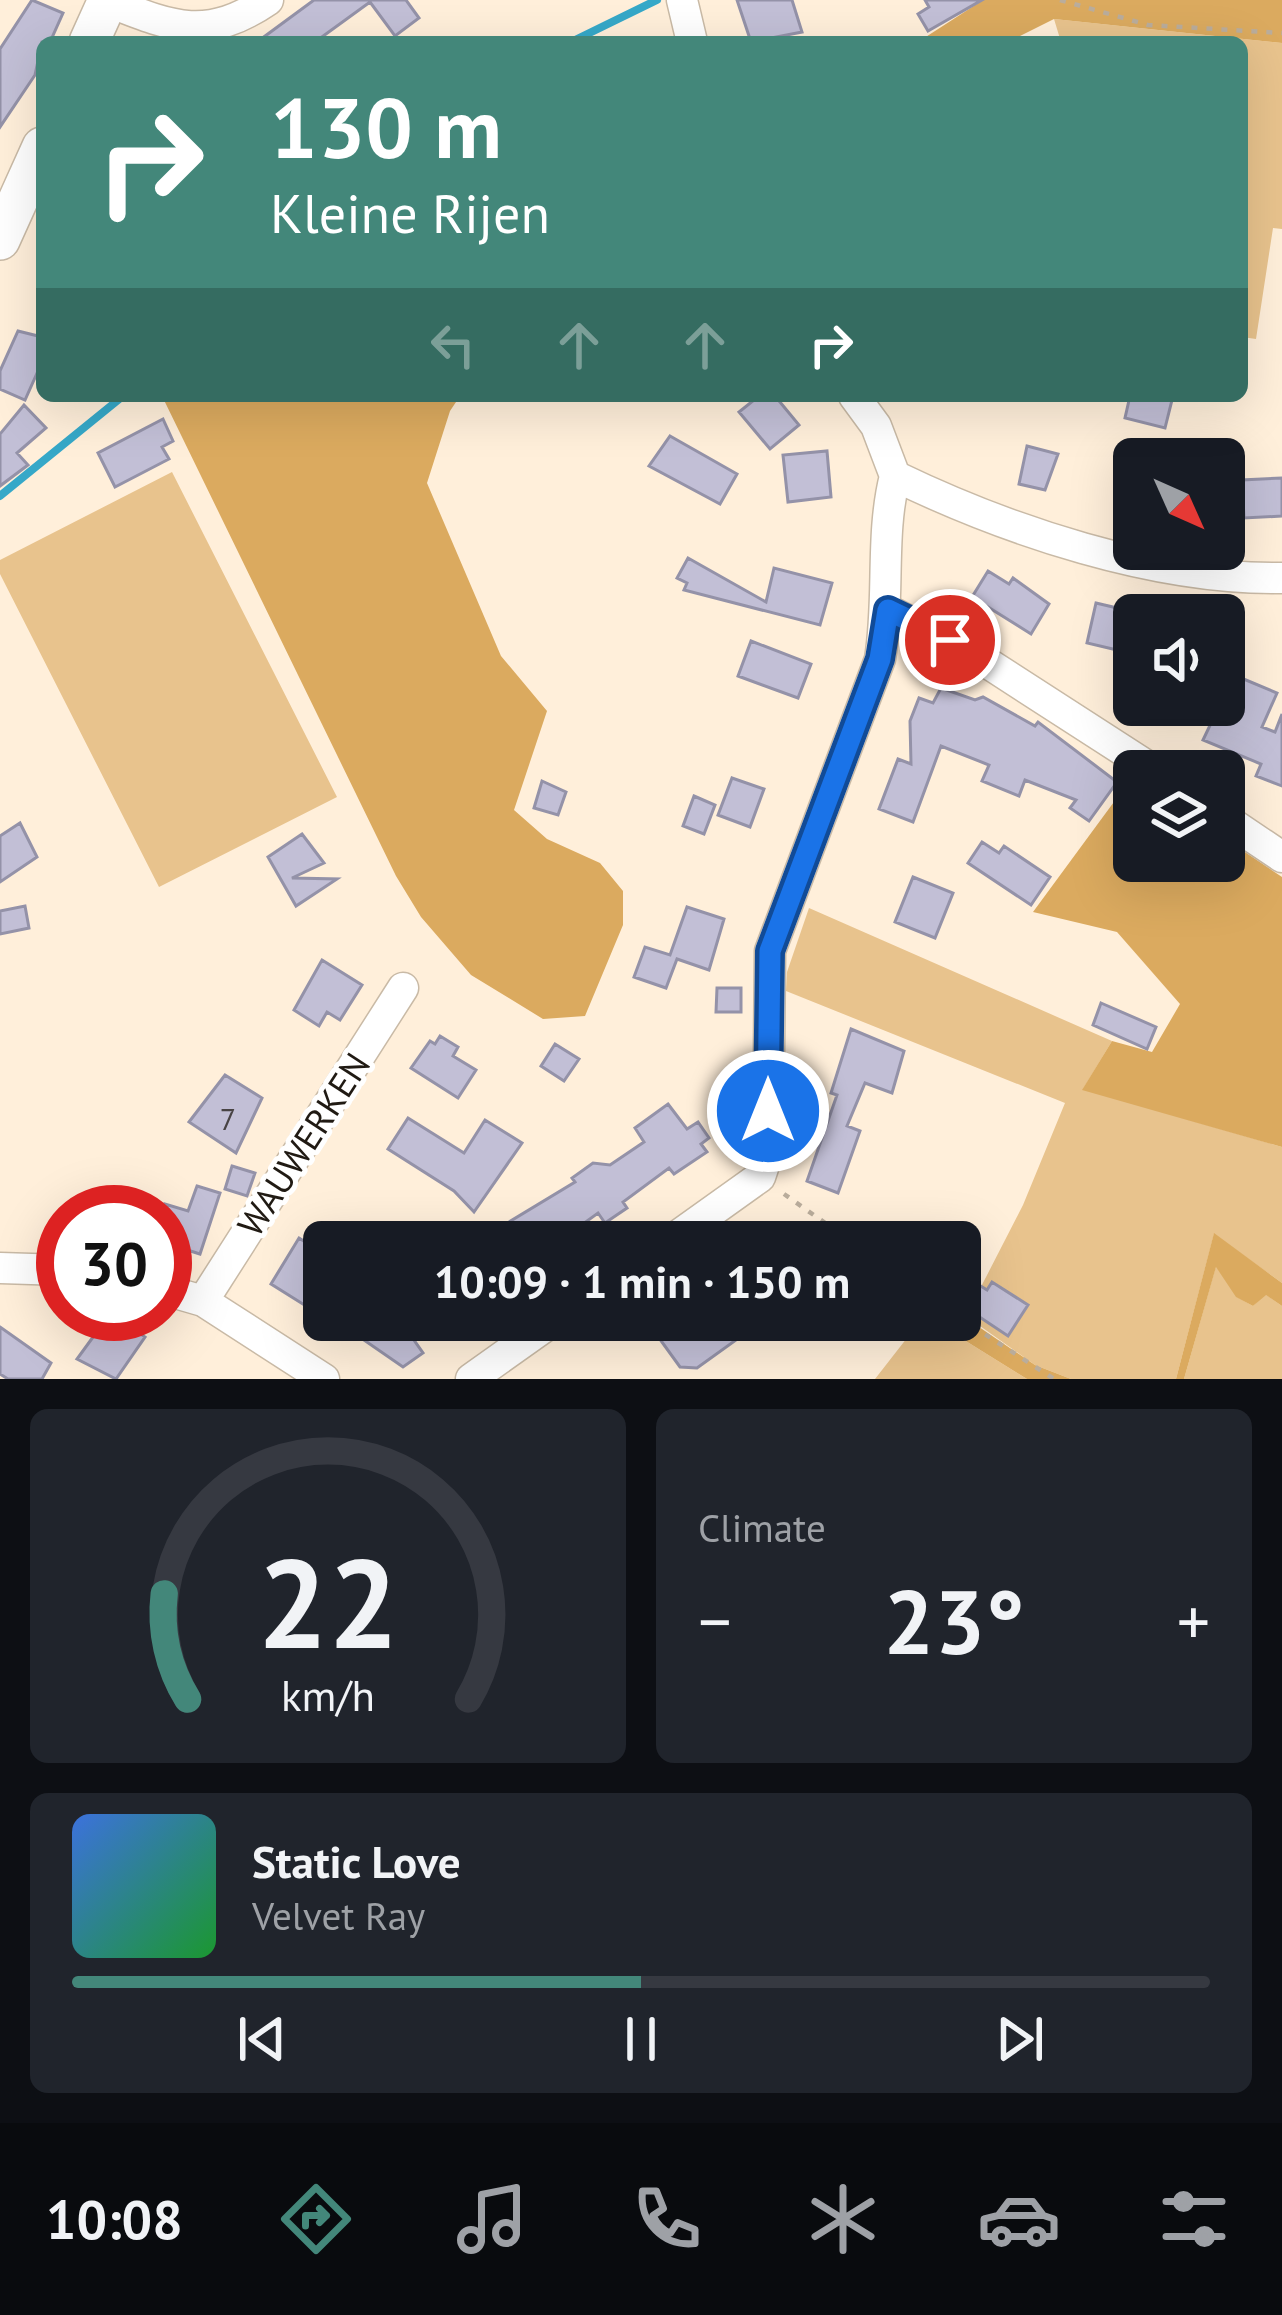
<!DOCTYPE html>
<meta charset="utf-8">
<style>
body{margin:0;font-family:"PT Sans",sans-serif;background:#20242c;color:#f1f3f6;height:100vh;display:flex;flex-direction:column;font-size:45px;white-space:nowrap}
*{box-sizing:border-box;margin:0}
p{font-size:39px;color:#9ea1a6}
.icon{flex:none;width:66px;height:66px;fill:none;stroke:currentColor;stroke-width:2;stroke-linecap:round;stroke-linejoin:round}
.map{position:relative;height:1379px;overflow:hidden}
.sheet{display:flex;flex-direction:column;gap:30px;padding:30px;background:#0d0f14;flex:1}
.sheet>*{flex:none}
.banner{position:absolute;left:36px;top:36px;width:1212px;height:366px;border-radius:18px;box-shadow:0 12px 48px #0002;background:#43877a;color:#fff;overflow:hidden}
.needle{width:78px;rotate:135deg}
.fabs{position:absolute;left:1113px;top:438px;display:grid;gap:24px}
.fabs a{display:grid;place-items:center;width:132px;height:132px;border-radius:18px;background:#171b24;box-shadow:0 12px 48px #0002;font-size:60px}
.speed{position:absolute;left:36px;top:1185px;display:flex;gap:24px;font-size:60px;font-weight:700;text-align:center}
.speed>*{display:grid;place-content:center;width:156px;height:156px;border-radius:50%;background:#171b24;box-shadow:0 12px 48px #0002;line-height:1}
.speed .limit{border:18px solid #d22;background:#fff;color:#111}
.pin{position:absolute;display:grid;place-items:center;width:102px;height:102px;color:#fff;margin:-51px;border:6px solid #fff;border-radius:50%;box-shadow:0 3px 12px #0007}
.me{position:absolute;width:132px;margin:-66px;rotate:0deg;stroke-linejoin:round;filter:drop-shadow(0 0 9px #0008)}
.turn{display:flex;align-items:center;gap:42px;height:252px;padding:0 36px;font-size:54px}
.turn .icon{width:156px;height:156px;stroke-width:2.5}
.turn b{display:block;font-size:84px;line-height:102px}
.lanes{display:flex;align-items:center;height:114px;padding:0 36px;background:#0003;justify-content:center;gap:60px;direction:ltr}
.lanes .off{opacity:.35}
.big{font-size:90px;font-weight:800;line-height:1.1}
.sheet .tile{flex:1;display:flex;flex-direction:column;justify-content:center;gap:18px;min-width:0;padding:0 42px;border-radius:18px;background:#20242c}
.sheet .dial{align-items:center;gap:0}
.dial svg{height:312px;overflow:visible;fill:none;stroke:#363941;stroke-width:7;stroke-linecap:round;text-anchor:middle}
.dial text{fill:#f1f3f6;stroke:none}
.song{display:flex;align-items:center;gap:36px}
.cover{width:144px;height:144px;border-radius:18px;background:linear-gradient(135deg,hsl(220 70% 55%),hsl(130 70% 35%))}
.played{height:12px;border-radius:6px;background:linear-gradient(90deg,#43877a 50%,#363941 50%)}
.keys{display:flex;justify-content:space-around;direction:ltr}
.heat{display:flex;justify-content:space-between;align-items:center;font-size:66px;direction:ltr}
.sheet .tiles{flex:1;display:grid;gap:30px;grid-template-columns:1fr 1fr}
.tile:last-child{grid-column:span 2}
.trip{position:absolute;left:303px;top:1221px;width:678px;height:120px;border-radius:18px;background:#171b24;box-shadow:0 12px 48px #0002;font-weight:800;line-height:120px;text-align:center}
.dock{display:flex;height:192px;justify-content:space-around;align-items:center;background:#090b0e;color:#9ea1a6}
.dock .icon{width:84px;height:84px}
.dock .active{color:#43877a}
.dock b{font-size:54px;color:#f1f3f6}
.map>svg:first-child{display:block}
.green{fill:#e8c38d}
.forest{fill:#dbaa5f}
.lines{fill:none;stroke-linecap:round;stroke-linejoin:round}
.stream{stroke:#36a8c8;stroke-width:8}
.building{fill:#c2bfd6;stroke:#9492a8;stroke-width:3}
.minor-casing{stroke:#c9baa6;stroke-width:33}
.tertiary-casing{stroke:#c9baa6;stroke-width:42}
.path{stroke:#baad9c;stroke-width:4.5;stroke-dasharray:6 9;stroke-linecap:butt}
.minor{stroke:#fff;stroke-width:30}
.tertiary{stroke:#fff;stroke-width:39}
.route-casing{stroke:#114b97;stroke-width:30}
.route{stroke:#1a73e8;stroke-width:21}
.labels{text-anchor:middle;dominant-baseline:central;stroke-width:10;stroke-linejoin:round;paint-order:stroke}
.number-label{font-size:30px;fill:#484344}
.street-label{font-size:36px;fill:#201a13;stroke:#fff}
</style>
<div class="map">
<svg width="1282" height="1379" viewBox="0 0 1282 1379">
<rect width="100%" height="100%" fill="#ffefda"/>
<path class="green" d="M1054,19L1282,43V229L1273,228L1256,339L1242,337V42H1061Z
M172,472L337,797L159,887L0,574V560Z
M809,908L1112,1041L1083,1089L1282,1147V1283L1214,1234L1176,1379H1071L1035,1365L966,1316L1023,1205L1065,1103L786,991L787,972Z
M1216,1266L1237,1297L1253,1306L1265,1294L1282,1306V1379H1184Z
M921,1320H932L1027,1379H875Z"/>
<path class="forest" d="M983,0H1282V43L1054,19L1008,42H918Z
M162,396H460L450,411L427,483L501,656L547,711L514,810L547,839L600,863L623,891V925L585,1016L543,1019L471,975L421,917L396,876Z
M1133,776L1134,861H1224V838L1282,877V1147L1082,1090L1112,1041L1152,1052L1180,1004L1117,932L1033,912Z
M1214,1233L1282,1283V1306L1266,1295L1253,1306L1236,1297L1216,1267L1184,1379H1176Z
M960,1314L1035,1365L1071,1379H1027L932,1320H960Z"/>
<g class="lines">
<path class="stream" d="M571,42L657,0
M0,496L123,396"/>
</g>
<path class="building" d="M32,0L63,13L50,42H42L35,75L0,127V49Z
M314,0H406L419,18L395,36L370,2L315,42H257Z
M737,0H792L802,32L751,42Z
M925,0H982L928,31L918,14L929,7Z
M18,331L42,337V362L25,400L0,389V371Z
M759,396H775L799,425L770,449L739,412Z
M1130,396H1173L1165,428L1125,418Z
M24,405L46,428L17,453L28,465L0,486V434Z
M163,419L173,441L162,447L169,459L115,487L98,453Z
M670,436L737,474L720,504L649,466Z
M1027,446L1058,454L1045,490L1019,484Z
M827,451L831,497L788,502L783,455Z
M1282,478V516L1244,518L1242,480Z
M688,558L766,602L774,568L832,583L820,625L684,590L687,583L677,578Z
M988,571L1009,584L1013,578L1049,604L1031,634L972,597Z
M1096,603L1134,612V654L1087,643Z
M751,641L811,664L798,698L738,676Z
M1234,675L1277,693L1262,727L1275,732L1282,714V786L1256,776L1261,764L1203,740Z
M941,688L975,700L983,697L1035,726L1038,722L1117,782L1089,821L1070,808L1076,800L1025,780L1019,796L982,781L989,765L941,746L913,822L879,809L898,759L911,764L910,721L919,698L933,703Z
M732,778L764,789L750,827L718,815Z
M542,781L566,792L558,815L534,808Z
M694,796L715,805L704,834L683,826Z
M20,823L37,857L0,882V836Z
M302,834L324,863L292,878L337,879L296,906L268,857Z
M982,842L999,853L1004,846L1050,877L1031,905L968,863Z
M913,877L953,893L935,938L895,922Z
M25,906L29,928L0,934V911Z
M687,907L724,919L709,970L677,959L666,988L634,977L645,947L670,955Z
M322,960L362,985L340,1020L327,1012L319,1026L294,1010Z
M717,988H741V1012H716Z
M1101,1003L1156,1027L1147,1049L1093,1025Z
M851,1029L904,1051L892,1093L865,1083L847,1126L860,1131L838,1193L807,1181L837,1095L831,1093Z
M440,1036L458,1047L453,1056L476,1070L458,1098L411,1068L430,1041L435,1044Z
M555,1044L579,1059L564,1081L541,1066Z
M225,1075L262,1098L236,1153L189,1122Z
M668,1104L687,1129L698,1122L709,1138L701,1144L707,1152L674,1174L669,1168L623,1202L627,1208L605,1223L598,1213L558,1242H522L509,1222L575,1182L572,1178L593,1163L610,1165L644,1142L635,1128Z
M408,1118L464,1153L485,1120L522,1143L474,1212L454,1191L388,1149Z
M232,1166L255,1173L247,1196L225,1189Z
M197,1186L220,1193L200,1254L165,1243V1204L188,1211Z
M299,1238L316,1249L311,1259L324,1267V1294L314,1311L271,1284Z
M960,1273L987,1290L992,1282L1028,1305L1008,1336L960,1304Z
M335,1320H426L409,1333L423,1353L403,1367Z
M665,1320H690L698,1331L721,1320L736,1340L697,1368L680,1367L659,1338Z
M104,1322L131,1327L145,1337L116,1379L77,1359Z
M0,1327L51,1363L42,1379H8L0,1374Z"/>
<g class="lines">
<defs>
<path id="minor" d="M104,0C170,26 205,43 268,0
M682,0L692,42
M854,396L876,426L895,476C1009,531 1155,580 1282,578
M888,610L983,660L1155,771
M1224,818L1282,857
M669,1242L760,1177L768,1153L770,951L880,659C890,598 880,535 895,476
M0,1268L63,1270
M165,1290L203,1301L324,1379
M203,1301L403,988
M471,1379L554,1320"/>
<path id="tertiary" d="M89,42L108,0
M0,240L42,147"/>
</defs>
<use href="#minor" class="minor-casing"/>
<use href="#tertiary" class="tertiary-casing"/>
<path class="path" d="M1060,0L1148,25L1282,33
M784,1194L852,1242
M960,1318L1054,1379"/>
<use href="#minor" class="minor"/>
<use href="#tertiary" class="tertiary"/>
</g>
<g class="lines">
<defs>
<path id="route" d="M768,1111L770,951L880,659L888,610L950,640"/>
</defs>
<use href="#route" class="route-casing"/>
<use href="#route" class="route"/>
</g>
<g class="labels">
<g class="number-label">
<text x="228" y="1118">7</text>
</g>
<g class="street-label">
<text transform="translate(303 1144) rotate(-57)">WAUWERKEN</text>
</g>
</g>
</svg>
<div class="fabs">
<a><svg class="needle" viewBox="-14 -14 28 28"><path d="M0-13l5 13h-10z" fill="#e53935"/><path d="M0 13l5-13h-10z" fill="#9ea1a6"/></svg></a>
<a><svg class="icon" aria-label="sound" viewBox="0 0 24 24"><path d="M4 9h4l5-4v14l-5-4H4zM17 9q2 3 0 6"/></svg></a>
<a><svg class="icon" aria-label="layers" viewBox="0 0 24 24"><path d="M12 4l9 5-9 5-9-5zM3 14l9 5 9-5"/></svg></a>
</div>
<div class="speed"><div class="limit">30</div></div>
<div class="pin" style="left:950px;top:640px;background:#d93025"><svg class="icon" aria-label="arrive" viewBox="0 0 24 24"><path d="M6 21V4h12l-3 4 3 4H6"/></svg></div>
<svg class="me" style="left:768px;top:1111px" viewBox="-20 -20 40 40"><circle r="17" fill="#1a73e8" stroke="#fff" stroke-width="3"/><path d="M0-11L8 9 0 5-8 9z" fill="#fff"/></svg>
<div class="trip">10:09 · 1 min · 150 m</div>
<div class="banner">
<div class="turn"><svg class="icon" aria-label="right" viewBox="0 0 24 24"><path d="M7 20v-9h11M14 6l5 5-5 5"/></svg><div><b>130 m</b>Kleine Rijen</div></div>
<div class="lanes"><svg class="icon off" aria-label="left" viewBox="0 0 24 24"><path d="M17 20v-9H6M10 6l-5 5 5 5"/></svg><svg class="icon off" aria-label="ahead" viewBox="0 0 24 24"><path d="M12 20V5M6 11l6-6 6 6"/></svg><svg class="icon off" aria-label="ahead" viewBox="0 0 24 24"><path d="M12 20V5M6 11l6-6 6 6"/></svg><svg class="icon" aria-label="right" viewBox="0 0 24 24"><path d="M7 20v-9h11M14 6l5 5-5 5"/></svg></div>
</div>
</div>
<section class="sheet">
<div class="tiles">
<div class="tile dial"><svg viewBox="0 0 100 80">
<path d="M14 69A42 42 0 1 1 86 69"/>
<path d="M14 69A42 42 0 0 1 8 42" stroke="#43877a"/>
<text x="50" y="56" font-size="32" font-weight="700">22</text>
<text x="50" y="72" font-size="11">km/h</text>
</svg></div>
<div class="tile"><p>Climate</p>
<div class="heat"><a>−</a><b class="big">23°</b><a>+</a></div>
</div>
<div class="tile">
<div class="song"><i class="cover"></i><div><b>Static Love</b><p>Velvet Ray</p></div></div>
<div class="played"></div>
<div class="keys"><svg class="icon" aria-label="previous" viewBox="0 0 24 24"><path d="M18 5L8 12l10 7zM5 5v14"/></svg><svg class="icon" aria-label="pause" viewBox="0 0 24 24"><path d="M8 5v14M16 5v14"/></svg><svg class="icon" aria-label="next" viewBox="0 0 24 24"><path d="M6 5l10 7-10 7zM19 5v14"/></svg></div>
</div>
</div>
</section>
<nav class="dock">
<b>10:08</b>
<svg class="icon active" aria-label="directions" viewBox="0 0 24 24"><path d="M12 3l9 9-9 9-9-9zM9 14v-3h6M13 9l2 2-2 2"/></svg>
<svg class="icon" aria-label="music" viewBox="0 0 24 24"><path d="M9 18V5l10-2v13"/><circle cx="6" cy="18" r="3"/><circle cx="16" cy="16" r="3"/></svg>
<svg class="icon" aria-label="phone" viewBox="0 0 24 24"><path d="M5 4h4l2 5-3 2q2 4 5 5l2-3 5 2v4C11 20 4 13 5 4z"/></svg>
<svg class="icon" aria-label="climate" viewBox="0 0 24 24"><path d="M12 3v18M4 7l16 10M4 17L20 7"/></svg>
<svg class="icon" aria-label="car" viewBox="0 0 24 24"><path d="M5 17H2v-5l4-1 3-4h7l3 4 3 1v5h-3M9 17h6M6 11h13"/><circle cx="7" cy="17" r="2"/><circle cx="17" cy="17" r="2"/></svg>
<svg class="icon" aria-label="filters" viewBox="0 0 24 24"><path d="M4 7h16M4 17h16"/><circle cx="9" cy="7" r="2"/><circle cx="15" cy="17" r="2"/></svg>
</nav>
